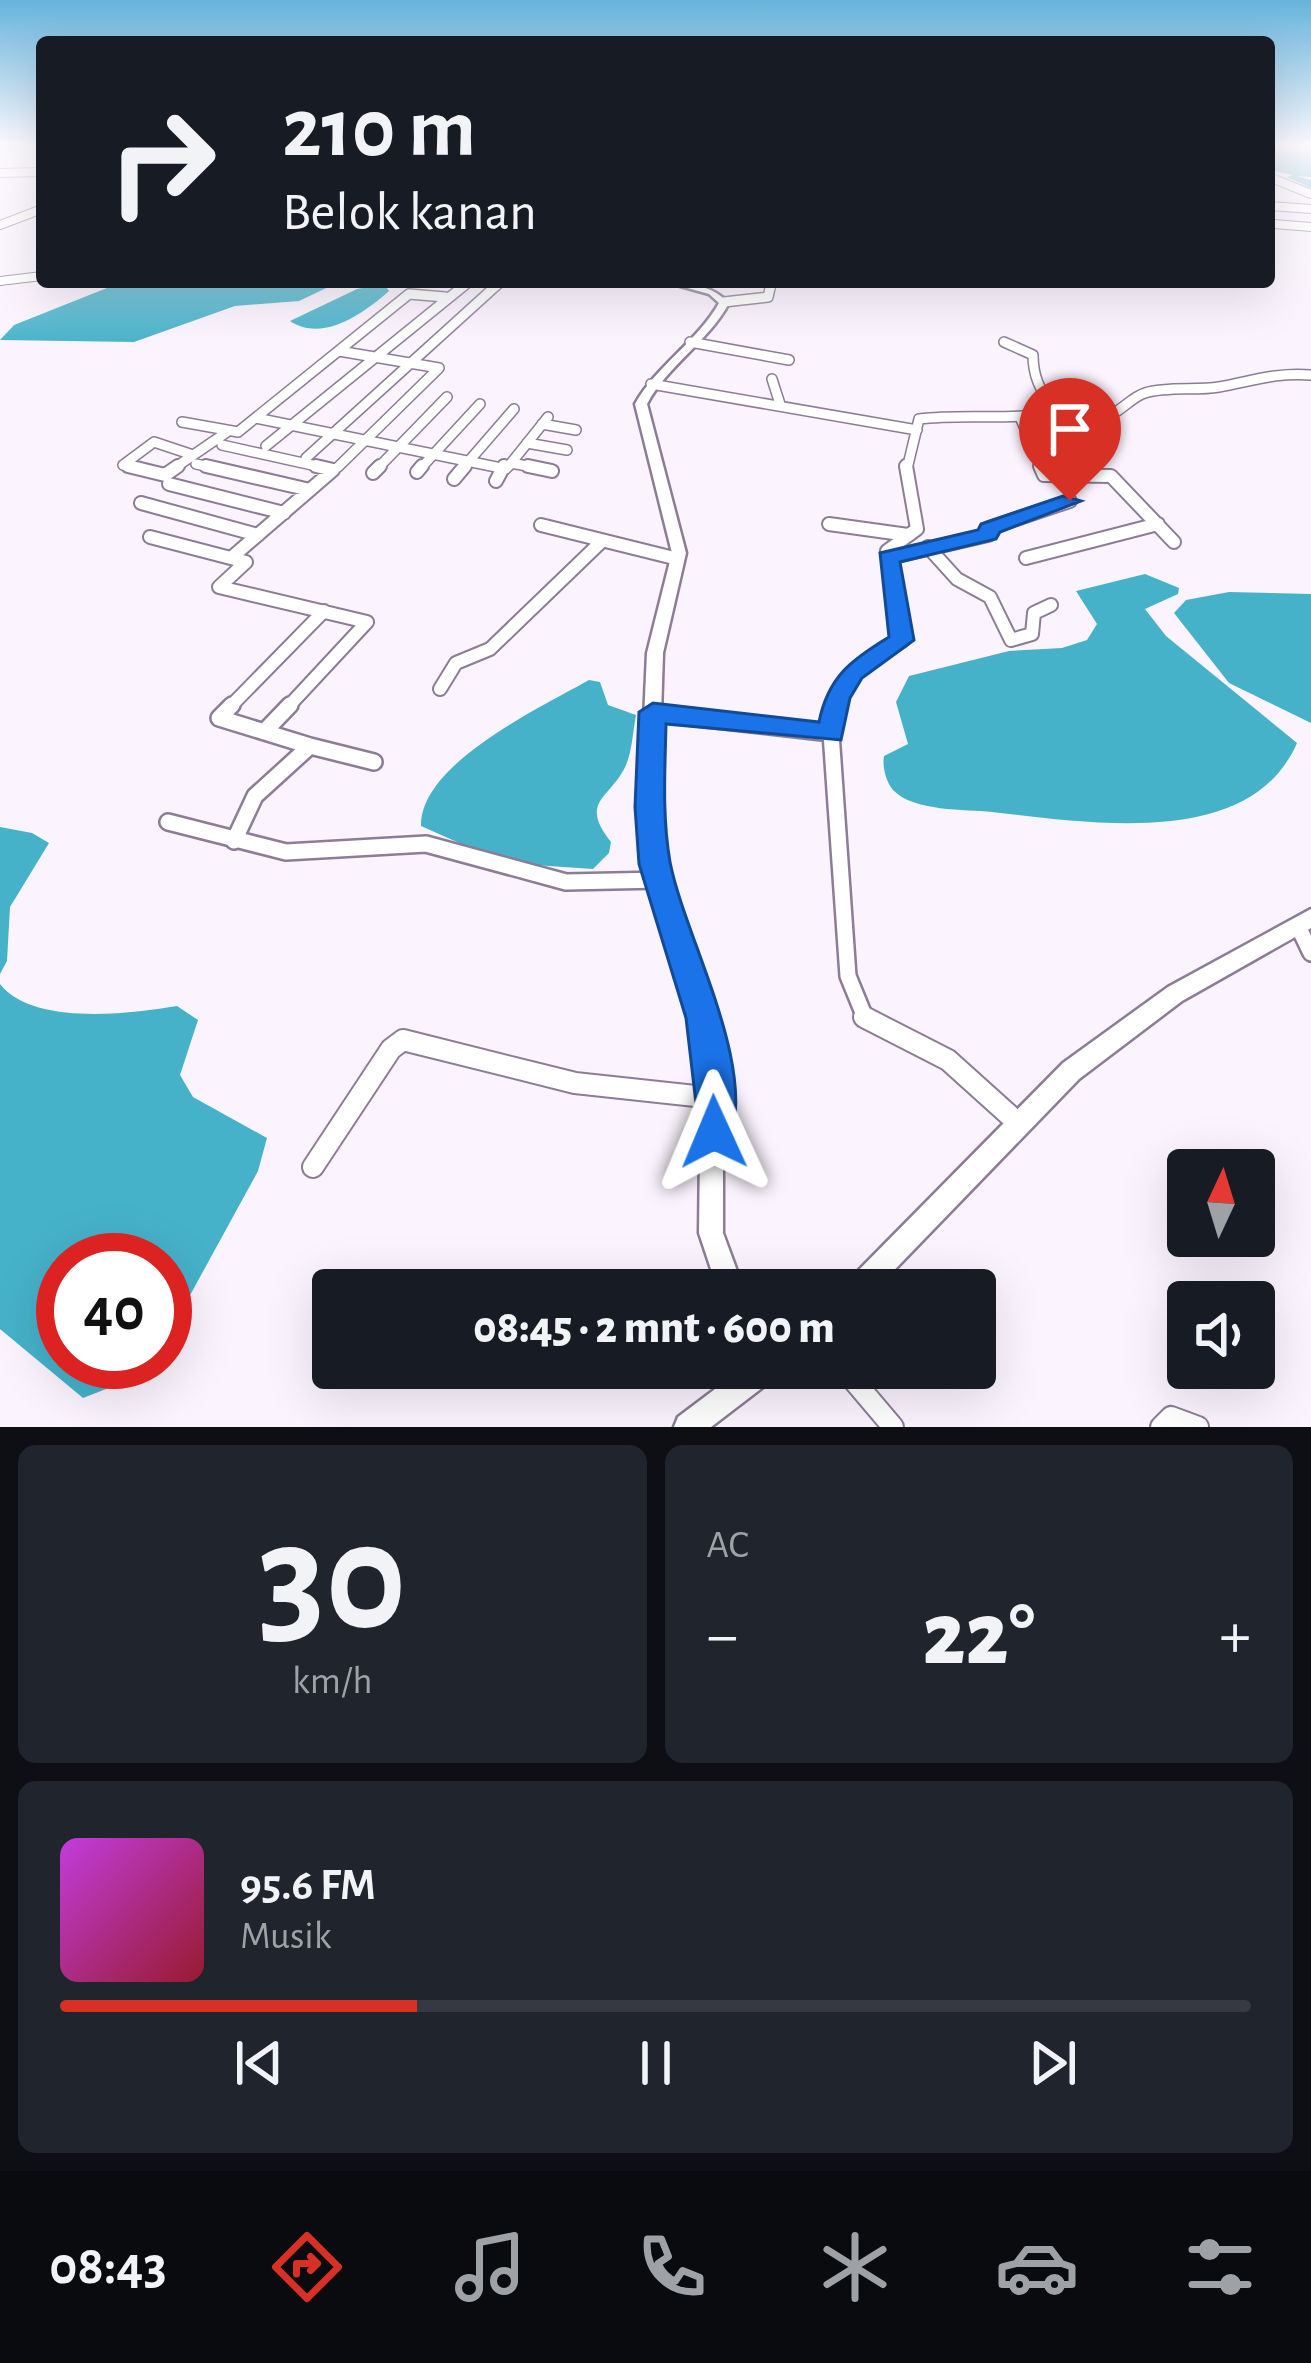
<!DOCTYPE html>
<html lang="id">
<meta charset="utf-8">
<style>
body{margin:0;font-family:"Alegreya Sans",sans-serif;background:#20242c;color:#f1f3f6;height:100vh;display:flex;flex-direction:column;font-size:45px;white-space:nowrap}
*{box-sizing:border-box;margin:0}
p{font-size:39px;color:#9ea1a6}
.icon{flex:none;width:66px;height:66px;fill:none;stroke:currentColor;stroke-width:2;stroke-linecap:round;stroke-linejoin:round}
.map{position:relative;height:1427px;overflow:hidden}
.drawer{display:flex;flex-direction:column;gap:18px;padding:18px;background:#0d0f14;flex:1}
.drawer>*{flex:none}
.banner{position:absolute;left:36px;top:36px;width:1239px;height:252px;border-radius:12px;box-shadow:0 12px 48px #0002;background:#171b24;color:#f1f3f6;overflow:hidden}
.needle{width:78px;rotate:4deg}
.controls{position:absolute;left:1167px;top:1149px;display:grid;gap:24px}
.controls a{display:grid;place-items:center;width:108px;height:108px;border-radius:12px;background:#171b24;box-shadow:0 12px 48px #0002;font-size:60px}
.speed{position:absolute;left:36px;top:1233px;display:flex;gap:24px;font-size:60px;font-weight:700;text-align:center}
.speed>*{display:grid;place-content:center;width:156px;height:156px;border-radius:50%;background:#171b24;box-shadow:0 12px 48px #0002;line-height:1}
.speed .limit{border:18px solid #d22;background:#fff;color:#111}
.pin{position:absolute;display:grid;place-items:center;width:102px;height:102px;color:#fff;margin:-123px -51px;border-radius:50% 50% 50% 0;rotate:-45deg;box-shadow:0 0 12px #0007}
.pin .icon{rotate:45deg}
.me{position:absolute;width:132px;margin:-66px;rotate:359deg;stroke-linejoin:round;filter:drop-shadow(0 0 9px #0008)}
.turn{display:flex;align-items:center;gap:42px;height:252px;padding:0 48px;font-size:54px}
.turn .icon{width:156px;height:156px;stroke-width:2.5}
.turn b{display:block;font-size:84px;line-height:102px}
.big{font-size:90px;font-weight:800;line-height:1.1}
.drawer .widget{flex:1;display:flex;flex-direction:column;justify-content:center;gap:18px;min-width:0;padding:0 42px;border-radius:18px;background:#20242c}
.drawer .dial{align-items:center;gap:0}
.dial b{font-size:156px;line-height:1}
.song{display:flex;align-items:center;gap:36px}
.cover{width:144px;height:144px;border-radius:18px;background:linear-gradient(135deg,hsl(290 70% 55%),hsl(350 70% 35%))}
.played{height:12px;border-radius:6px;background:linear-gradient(90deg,#d93025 30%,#363941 30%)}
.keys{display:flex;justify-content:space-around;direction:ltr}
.heat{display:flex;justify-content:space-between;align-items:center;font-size:66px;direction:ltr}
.drawer .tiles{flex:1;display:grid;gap:18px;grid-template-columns:1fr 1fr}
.widget:last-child{grid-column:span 2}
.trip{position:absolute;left:312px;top:1269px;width:684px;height:120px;border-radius:12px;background:#171b24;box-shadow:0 12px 48px #0002;font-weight:800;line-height:120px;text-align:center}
.tab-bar{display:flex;height:192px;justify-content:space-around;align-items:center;background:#090b0e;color:#9ea1a6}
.tab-bar .icon{width:84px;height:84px}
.tab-bar .on{color:#d93025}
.tab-bar b{font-size:54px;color:#f1f3f6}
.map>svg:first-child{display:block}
.water{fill:#46b2ca}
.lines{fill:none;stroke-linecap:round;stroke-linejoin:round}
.minor-far4-casing{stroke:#8d7c96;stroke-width:10}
.minor-far3-casing{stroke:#8d7c96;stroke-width:12}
.minor-far2-casing{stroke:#8d7c96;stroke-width:16}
.minor-far1-casing{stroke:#8d7c96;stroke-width:20}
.minor-casing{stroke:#8d7c96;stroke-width:24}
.tertiary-casing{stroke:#8d7c96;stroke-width:5}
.minor-far4{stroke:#fff;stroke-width:8}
.minor-far3{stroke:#fff;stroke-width:9}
.minor-far2{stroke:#fff;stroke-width:12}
.minor-far1{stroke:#fff;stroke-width:15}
.minor{stroke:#fff;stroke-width:20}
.tertiary{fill:#fff;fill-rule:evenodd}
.route{fill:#1a73e8;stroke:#114b97;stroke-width:3}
</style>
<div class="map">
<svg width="1311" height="1427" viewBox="0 0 1311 1427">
<rect width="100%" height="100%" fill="#fbf3fe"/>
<path class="water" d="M1269,147H1311V177L1297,176L1311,180V188L1287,177L1293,175L1269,170Z
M122,282H339L299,301L235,306L134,342L0,340L14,325Z
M384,284L389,291C364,313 323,343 290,321L357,289Z
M1145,574L1179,588L1178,594L1145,609L1166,636L1297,743C1250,851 1087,822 992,812C965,809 914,812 893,790C886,782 882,766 884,756L908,744L896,702L909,676L1009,651L1062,648L1087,640L1097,624L1076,591Z
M1229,592L1311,594V723L1229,683L1174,613L1186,600Z
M589,680L600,682L608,705L636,715C633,731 632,751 626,765C611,799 578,800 611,842L609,853L593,869L504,863L421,826C420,763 542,707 589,680Z
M0,827L32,833L49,843L10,907L7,961L0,974Z
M0,984C33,1026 130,1014 177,1006L198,1020L180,1075L193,1097L267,1138L258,1171L165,1341V1260H63V1362H146L124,1382L83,1398L0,1329Z"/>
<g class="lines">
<defs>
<path id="minor-far4" d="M0,173L42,172
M1269,177L1311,194
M1269,206L1311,209
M1274,224L1311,227
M0,225L42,209
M0,281L42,276
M517,282H543
M462,287L469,282
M495,287L501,282
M771,287L772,282"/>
<path id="minor-far3" d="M724,302L768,297L771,284
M690,342L789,360
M1004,342L1033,355C1033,394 1061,426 1105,417C1119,414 1131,397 1145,393C1168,386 1196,391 1219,387C1252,381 1277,372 1311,375
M339,351L439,368
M772,379L780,404
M651,384L917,430
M1020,417L1042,469
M256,418L506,469
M182,422L238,432L409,294L445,297
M542,424L576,430
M1027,436L1096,441
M527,443L567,450
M222,445L330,469
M266,446L466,284
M306,458L498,284
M511,463L543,469
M196,464L219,469
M123,465L141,469
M123,465L154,442L193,455
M338,467L439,368
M508,467L548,417
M173,469L227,432
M377,469L447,397
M420,469L480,404
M462,469L514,409
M907,469L919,419C968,413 1016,422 1063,410"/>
<path id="minor-far2" d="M128,466L165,475L178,466
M206,466L310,490
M316,466L333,470
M528,466L552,471
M1040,466L1044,475L1111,476L1174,542
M417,472L422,466
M373,473L380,466
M454,479L465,466
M496,481L504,466
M169,484L284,513
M141,503L258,535
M829,524L908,535
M541,525L678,559
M150,537L246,562L219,587L367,622L287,708
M928,547L957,579L990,597L1011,640L1032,634L1034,613L1051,605
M231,558L333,470
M888,558L988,535L989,528L1070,501
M1026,558L1158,524
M440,689L456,663L490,649L601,542
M229,708L324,611
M835,708L853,672L902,641L887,551L917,529L906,466"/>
<path id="minor-far1" d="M232,705L219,718L310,746
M836,705L831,733L848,976L866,1020
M653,713L831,733
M264,732L290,705
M168,822L286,852L426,844L566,882L661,880
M234,841L255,796L310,746L374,762
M1298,926L1311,953"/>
<path id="minor" d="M864,1017L948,1060L1018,1123
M313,1167L391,1049L403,1040L575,1083L714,1098
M843,1368L893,1427
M1161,1427L1171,1417L1198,1427"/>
<path id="tertiary" d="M666,282C690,282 712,286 729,303C708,342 668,365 647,404L686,553L663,653L658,807L664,864L687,924L723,1063V1233L744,1290H718L699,1233L701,1063L667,924L646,864L640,807L647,653L672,553L635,404C657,365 697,342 719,303L709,294Z
M1311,909V928L1182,1001L1079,1079L875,1290H844L848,1281L1063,1063L1168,987Z
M743,1368H779L775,1378L711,1427H674L678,1417Z"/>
</defs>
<use href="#minor-far4" class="minor-far4-casing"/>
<use href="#minor-far3" class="minor-far3-casing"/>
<use href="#minor-far2" class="minor-far2-casing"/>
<use href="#minor-far1" class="minor-far1-casing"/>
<use href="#minor" class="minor-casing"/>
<use href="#tertiary" class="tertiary-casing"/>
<use href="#minor-far4" class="minor-far4"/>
<use href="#minor-far3" class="minor-far3"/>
<use href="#minor-far2" class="minor-far2"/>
<use href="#minor-far1" class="minor-far1"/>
<use href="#minor" class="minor"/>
<use href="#tertiary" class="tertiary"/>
</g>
<linearGradient id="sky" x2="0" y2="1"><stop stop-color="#67b3dc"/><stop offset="0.42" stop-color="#fdfaff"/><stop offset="1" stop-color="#fdfaff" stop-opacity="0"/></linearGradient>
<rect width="1311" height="347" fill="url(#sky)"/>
<path class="route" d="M1063,496L1081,501L1000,532L996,539L900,562L914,640L862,678L850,698L841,740L666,724C665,770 662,816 670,862C685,939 760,1069 728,1146L714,1151L701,1146L686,1018L639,864L635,807L639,712L653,703L819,722C828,677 851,660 889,637L880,553L978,530L981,524Z"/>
</svg>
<div class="controls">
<a><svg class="needle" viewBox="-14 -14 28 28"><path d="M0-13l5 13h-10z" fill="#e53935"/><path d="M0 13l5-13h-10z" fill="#9ea1a6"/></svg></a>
<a><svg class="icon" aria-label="sound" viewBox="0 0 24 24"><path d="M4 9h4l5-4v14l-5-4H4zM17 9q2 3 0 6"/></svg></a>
</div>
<div class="speed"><div class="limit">40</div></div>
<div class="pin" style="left:1070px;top:501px;background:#d93025"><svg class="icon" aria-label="arrive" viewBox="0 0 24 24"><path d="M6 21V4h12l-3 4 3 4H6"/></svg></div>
<svg class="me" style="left:714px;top:1132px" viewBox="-20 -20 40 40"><path d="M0-17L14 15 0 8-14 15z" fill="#1a73e8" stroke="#fff" stroke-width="4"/></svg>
<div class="trip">08:45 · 2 mnt · 600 m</div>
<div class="banner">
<div class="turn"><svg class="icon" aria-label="right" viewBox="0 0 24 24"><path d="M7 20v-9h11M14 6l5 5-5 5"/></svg><div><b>210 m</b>Belok kanan</div></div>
</div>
</div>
<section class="drawer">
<div class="tiles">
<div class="widget dial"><b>30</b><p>km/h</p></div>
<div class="widget"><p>AC</p>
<div class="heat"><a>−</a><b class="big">22°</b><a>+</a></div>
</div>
<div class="widget">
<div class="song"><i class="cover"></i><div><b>95.6 FM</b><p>Musik</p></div></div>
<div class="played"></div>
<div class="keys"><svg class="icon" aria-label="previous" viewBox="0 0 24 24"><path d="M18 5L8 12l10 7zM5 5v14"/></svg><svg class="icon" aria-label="pause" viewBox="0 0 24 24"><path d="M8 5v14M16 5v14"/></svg><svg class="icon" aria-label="next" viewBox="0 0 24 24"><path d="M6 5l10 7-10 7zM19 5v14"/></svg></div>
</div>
</div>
</section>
<nav class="tab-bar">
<b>08:43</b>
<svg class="icon on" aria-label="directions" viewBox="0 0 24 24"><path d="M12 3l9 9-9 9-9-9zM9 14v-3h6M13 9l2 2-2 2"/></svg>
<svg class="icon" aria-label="music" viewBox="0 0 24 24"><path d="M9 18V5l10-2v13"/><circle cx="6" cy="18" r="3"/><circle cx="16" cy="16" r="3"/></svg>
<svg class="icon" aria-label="phone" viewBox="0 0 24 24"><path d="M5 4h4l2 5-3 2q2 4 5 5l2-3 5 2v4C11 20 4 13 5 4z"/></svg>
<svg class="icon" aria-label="climate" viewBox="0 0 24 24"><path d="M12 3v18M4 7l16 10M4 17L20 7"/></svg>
<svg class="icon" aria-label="car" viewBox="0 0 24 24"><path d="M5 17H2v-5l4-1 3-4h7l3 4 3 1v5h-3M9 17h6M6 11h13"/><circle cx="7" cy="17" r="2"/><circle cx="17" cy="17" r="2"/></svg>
<svg class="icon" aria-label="filters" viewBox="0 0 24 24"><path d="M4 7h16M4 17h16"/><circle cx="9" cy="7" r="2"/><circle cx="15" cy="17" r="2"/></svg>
</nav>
